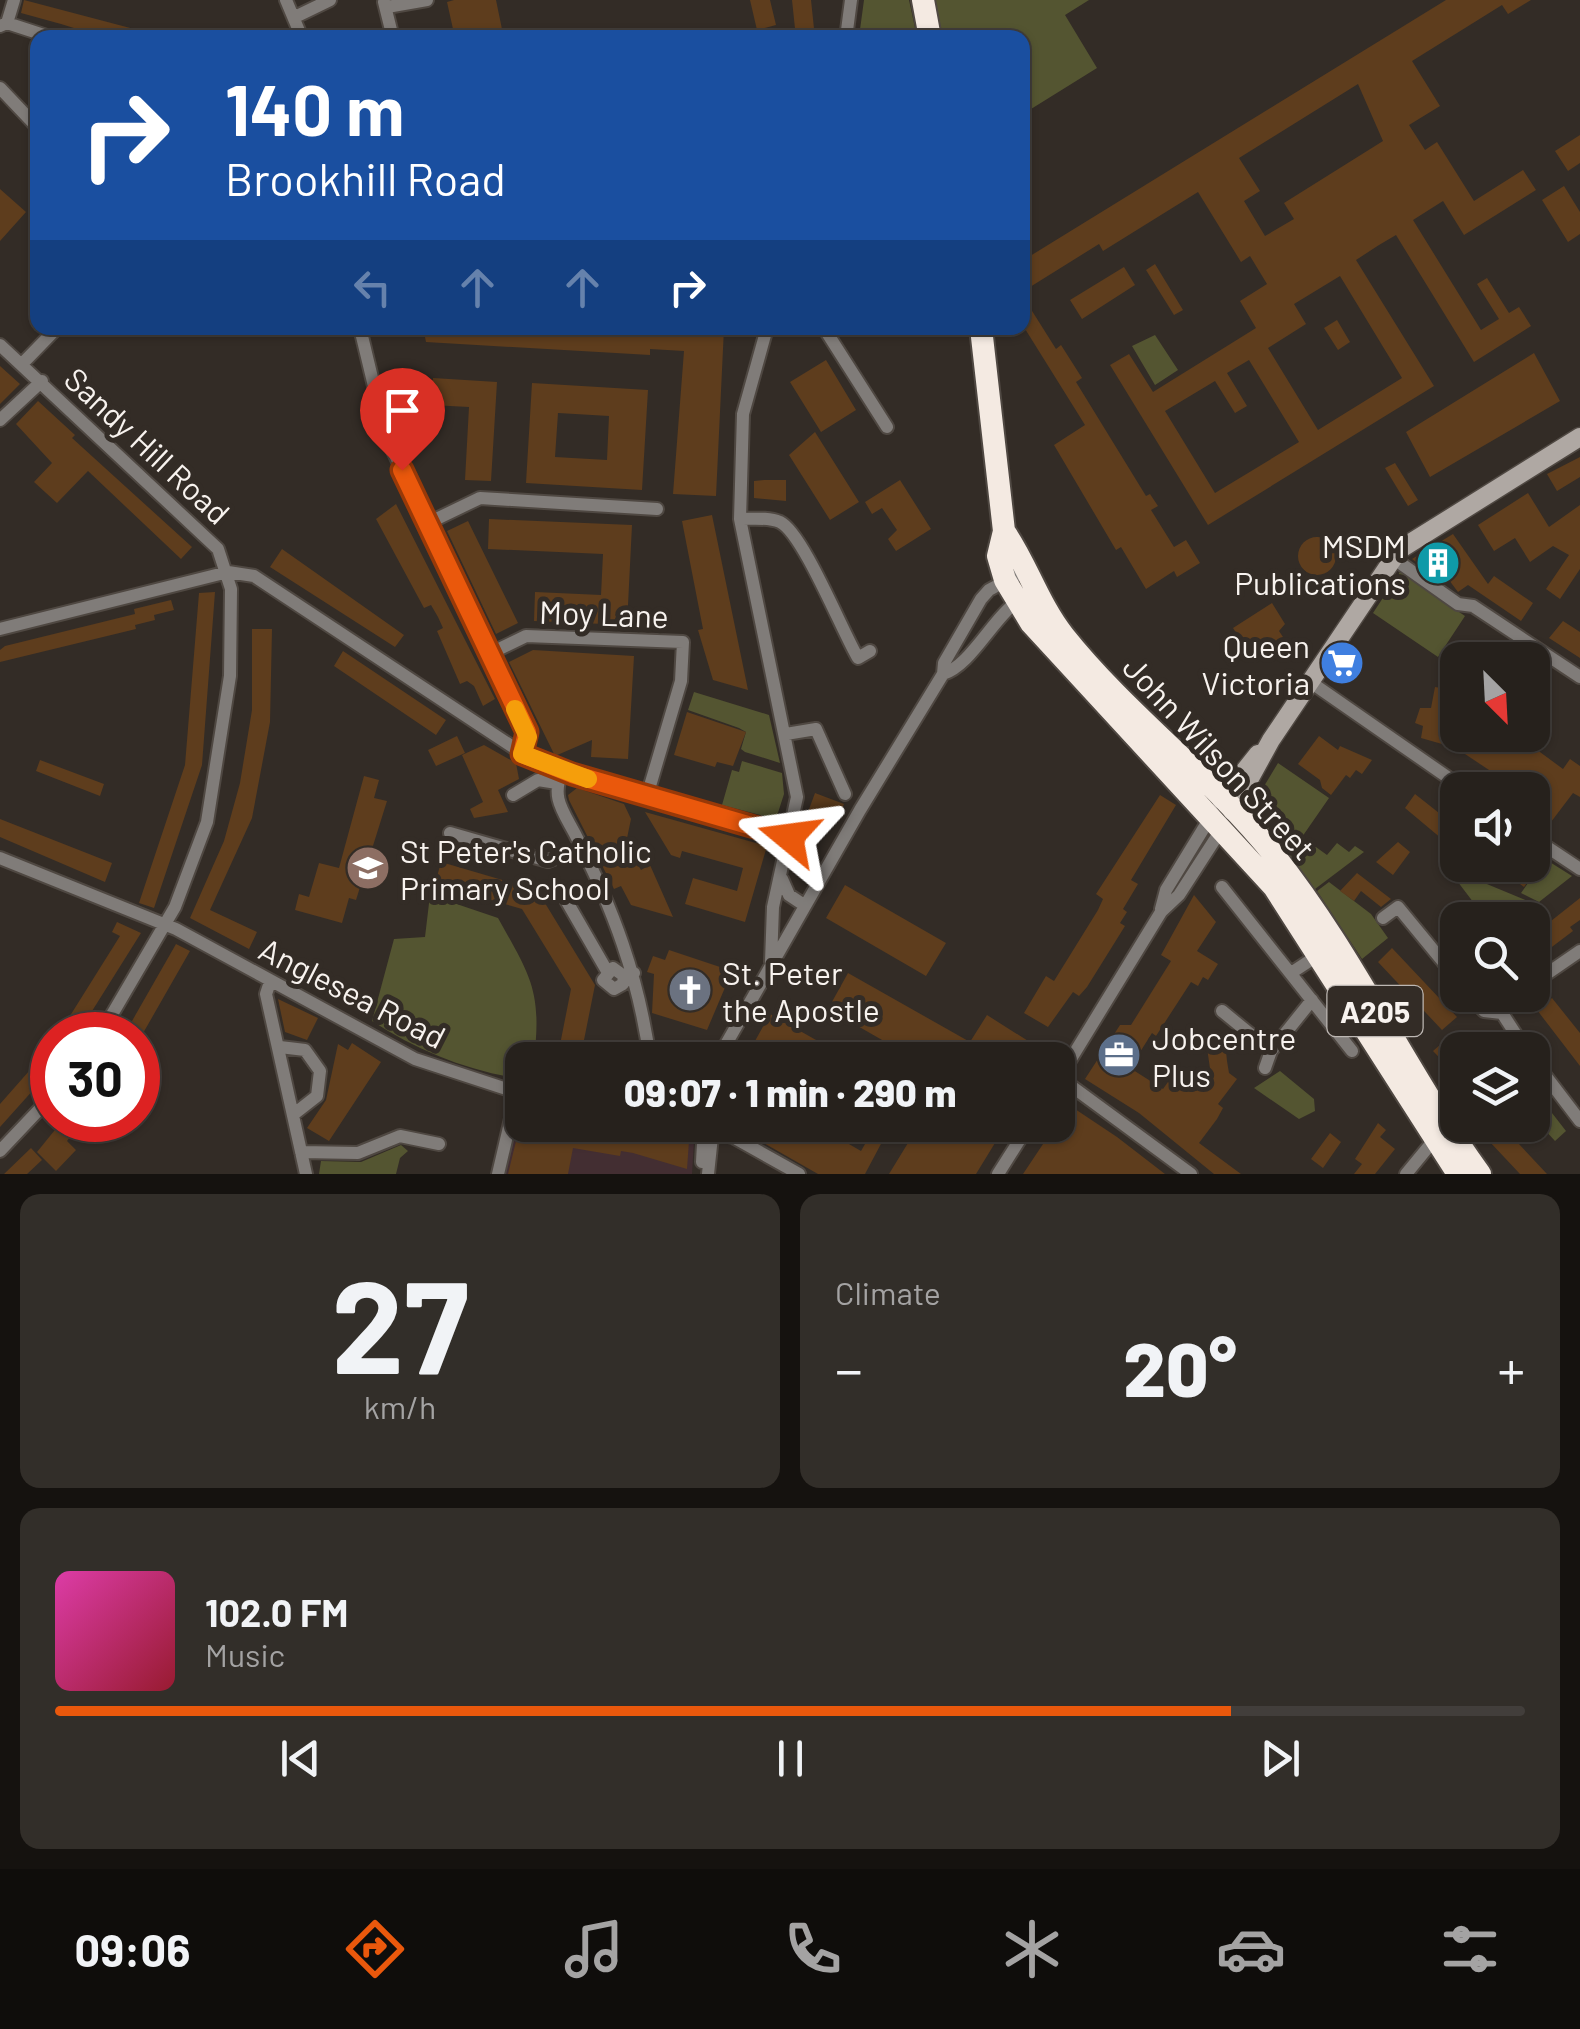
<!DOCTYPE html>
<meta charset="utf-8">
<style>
body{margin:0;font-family:Barlow,sans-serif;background:#322e29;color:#f1f3f6;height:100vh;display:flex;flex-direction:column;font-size:38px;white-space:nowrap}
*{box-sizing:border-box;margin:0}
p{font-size:32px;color:#a4a3a3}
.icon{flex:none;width:55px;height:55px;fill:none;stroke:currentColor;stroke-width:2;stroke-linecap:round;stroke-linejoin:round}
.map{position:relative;height:1174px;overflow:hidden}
.drawer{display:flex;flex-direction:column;gap:20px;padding:20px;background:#15120f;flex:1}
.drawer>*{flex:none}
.guide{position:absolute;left:30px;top:30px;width:1000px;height:305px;border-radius:20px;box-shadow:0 2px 8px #0004,0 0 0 2px #423e3b;background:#1a4fa0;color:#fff;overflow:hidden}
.needle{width:65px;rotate:156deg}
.controls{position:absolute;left:1440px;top:642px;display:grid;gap:20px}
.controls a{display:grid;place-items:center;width:110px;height:110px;border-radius:20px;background:#26211c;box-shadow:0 2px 8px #0004,0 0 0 2px #423e3b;font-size:50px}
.speed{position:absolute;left:30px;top:1012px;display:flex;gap:20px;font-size:50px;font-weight:700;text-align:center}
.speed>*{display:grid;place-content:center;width:130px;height:130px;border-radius:50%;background:#26211c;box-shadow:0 2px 8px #0004,0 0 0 2px #423e3b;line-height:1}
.speed .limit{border:15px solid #d22;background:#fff;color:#111}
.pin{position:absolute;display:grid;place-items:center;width:85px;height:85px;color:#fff;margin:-102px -42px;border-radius:50% 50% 50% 0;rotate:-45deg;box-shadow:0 0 10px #0007}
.pin .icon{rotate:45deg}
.me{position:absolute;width:110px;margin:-55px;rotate:286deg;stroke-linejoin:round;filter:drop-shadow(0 0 8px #0008)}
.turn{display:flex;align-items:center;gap:35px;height:210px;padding:0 30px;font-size:45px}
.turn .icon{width:130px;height:130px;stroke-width:2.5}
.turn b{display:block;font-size:70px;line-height:85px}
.lanes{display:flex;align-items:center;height:95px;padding:0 30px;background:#0003;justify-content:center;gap:50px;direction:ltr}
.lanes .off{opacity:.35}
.big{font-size:75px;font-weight:800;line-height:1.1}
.drawer .tile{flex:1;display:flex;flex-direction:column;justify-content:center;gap:15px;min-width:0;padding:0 35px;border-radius:20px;background:#322e29}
.drawer .dial{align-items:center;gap:0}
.dial b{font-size:130px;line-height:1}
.song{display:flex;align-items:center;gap:30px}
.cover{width:120px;height:120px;border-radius:15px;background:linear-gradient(135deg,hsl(320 70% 55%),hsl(350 70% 35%))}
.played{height:10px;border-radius:5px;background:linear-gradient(90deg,#ea580c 80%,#423e3b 80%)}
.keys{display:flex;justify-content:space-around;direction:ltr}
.heat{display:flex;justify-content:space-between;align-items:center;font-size:55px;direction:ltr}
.drawer .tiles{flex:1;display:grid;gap:20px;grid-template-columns:1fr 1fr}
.tile:last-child{grid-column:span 2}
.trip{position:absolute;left:505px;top:1042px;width:570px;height:100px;border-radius:20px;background:#26211c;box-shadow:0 2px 8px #0004,0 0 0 2px #423e3b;font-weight:800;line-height:100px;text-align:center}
.dock{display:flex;height:160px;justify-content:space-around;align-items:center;background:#0f0d0b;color:#a4a3a3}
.dock .icon{width:70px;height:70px}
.dock .active{color:#ea580c}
.dock b{font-size:45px;color:#f1f3f6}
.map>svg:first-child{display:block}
.commercial{fill:#432e32}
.green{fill:#545531}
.building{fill:#5e3d1d;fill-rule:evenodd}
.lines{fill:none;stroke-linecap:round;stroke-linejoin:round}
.street-casing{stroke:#4f4842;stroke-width:16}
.secondary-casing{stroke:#4f4842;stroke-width:21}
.highway-casing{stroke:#4f4842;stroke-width:26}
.street{stroke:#807c79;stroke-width:12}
.secondary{stroke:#afa8a3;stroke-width:18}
.highway{stroke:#f4eae2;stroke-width:22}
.route-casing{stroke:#983908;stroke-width:25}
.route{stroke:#ea580c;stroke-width:18}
.slow{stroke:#f59e0b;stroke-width:18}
.labels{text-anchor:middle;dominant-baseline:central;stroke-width:10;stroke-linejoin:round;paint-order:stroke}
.shield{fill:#332c26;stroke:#bdb7b3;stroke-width:2.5}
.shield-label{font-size:30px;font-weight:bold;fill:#f8f3ef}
.street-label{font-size:32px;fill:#f8f3ef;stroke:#332c26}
.poi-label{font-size:32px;fill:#f8f3ef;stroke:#332c26;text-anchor:start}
</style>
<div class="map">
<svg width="1580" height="1174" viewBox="0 0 1580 1174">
<rect width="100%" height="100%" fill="#332c26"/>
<path class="commercial" d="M519,1100L522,1125H645L688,1135L694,1142L692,1174H503Z"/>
<path class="green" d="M864,0H909L917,37H859Z
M932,0H1089L1065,15L1097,68L1023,114L1022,38L939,37Z
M1155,335L1178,370L1155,385L1132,346Z
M1400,572L1465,616L1438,657L1373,613Z
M694,692L769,715L780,763L745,752L741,749L746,732L739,728L688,710Z
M742,761L782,773L784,794L776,819L722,805L732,770L739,772Z
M1278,763L1329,798L1302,837L1327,855L1337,843L1349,852L1355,846L1364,852L1315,889L1264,827L1255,801Z
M1545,859L1572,876L1539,902L1521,893Z
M1450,860L1482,882L1535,904L1486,919L1445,865Z
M1329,882L1371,914L1388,938L1362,959L1317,891Z
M430,895L498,918C531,977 542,991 534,1060H522V1079C468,1071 418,1051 372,1021L394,939L425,937Z
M1280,1071L1314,1099L1315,1111L1299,1119L1254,1088Z
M1538,1095L1566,1131L1555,1141L1533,1117V1100Z
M401,1145L408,1151L400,1158L396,1174H319L321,1161L361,1162Z"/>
<path class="building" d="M24,0L153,34L152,38H106L61,24L21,13Z
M454,0H496L503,34L455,38L447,2Z
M750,0H770L776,25L757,30Z
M792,0H811L815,38H796Z
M1446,0H1531L1508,14L1502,5L1412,61L1440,106L1409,125L1425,150L1437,142L1474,201L1523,170L1536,190L1464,235L1443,201L1413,220L1481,330L1499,319L1477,284L1487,278L1509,313L1519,307L1531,326L1474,362L1396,235L1379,245L1356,260L1434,386L1208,525L1110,365L1129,354L1153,392L1256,328L1240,301L1267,284L1250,256L1241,262L1198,192L1103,251L1099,244L1022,292V261ZM1358,84L1383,141L1284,203L1294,219L1265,236L1244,201L1260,191L1239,158ZM1340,276L1402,378L1318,430L1268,348L1306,324L1294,304ZM1249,360L1299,442L1215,493L1165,411L1215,381L1235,413L1247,406L1227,373Z
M1580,135V163L1568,171L1555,151Z
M1564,186L1580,212V234L1568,242L1542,200Z
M0,189L26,212L0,241Z
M1155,264L1183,310L1174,315L1146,270Z
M1124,267L1135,285L1082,319L1070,300Z
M1022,295L1056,349L1061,345L1082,378L1076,382L1146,496L1150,494L1158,506L1151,510L1174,547L1186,540L1200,563L1177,577L1174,571L1146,589L1121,547L1116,550L1054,445L1085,425L1022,324Z
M1337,320L1350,342L1338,350L1324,328Z
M423,328H724L716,496L673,494L684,351L650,349V355L426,342Z
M1534,353L1560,401L1430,477L1406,432Z
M826,360L856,410L821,432L790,382Z
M0,366L20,384L0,404Z
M433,378L497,382L491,481L465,480L469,407L431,405Z
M532,383L648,390L642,490L526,483ZM558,413L609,416L607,460L555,457Z
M38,401L75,435L72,438L192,547L181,559L88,471L57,503L34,482L52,463L16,424Z
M815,432L859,502L830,520L789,455Z
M1580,457V477L1557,491L1547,474Z
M1395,463L1418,500L1408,506L1385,468Z
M764,480H786V501L754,498V481Z
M900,480L931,529L896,551L888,539L897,530L882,508L872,514L865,502Z
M1528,493L1549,527L1580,505V569L1560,599L1546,589L1569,555L1553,546L1530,562L1515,538L1494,551L1478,525Z
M396,504L495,699L483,706L474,686L467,681L460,684L437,631L443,628L438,617L431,605L424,608L376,519Z
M712,515L748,690L713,680L698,630L703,629L682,521Z
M489,519L632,525L627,625L534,621L535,592L601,595L603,554L488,549Z
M468,521L518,623L496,634L447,531Z
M1453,534L1488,584L1494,576L1533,603L1521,621L1468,585L1458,592L1449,580L1446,583L1412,559Z
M1298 556a19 19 0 1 1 38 0a19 19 0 1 1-38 0Z
M282,549L404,635L395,647L270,567Z
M215,592L202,765L154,908L139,903L185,765L199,593Z
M171,600L174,610L154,615L155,620L135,625L136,629L0,662V650L5,646L135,614L134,609Z
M1272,603L1285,624L1279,631L1283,637L1251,656L1233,628Z
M1563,621L1580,632V658L1549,638Z
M252,629H272L270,722L252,818L210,910L257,932L249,949L190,918L224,841L240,783L252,710Z
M1350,645L1360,652L1338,685L1329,676Z
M533,650L634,656L628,759L591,757L592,740L555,756L509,662Z
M343,651L446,720L436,735L334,666Z
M1435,687L1453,690L1458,735H1497L1496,740L1522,745L1525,741L1563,769L1570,759L1580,766V797L1573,793L1551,822L1533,810L1538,803L1532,790H1519L1456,748L1421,738L1423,726L1415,723L1420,708H1431Z
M687,712L746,732L733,766L717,762L715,767L674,755Z
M457,736L465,753L436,766L428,750Z
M1319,736L1338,750L1340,746L1372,760L1362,774L1356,770L1350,778L1346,775L1331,795L1322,788L1320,780L1298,764Z
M484,745L516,763L519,779L498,790L508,812L474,818L470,809L483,802L462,755Z
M40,760L104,784L100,796L36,771Z
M364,776L379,780L374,798L387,801L356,900L349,898L342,923L295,910L299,894L309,897L319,863L339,868Z
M577,788L624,804L631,819L626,843L641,870L650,865L673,917L631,905L621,886L614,889L569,800L568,795Z
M815,793L844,804L836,822L808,812Z
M1415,794L1458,828V845L1444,836L1442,839L1405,808Z
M1160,795L1176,805L1131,880L1138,884L1123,909L1127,912L1120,923L1125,926L1087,987L1079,996L1073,992L1048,1027L1024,1013L1046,976L1054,981L1098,910L1103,899L1096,894Z
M645,812L767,846L745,922L685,904L693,878L737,891L743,868L682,851L680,858L671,855Z
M0,819L112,863L105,882L0,837Z
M1398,842L1410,852L1393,875L1376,862Z
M441,862L537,890L595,985L580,1060H557L571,989L522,909L435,884Z
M1494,865H1523L1534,873L1524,887Z
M1357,873L1391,899L1381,907L1361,891L1354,901L1340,891Z
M845,885L946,943L926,976L826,918Z
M1194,895L1216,922L1197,951L1218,964L1208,980L1203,977L1198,986L1191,982L1156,1036L1152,1033L1130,1068L1163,1089L1168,1082L1179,1090L1185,1083L1196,1091L1212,1082L1207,1048L1218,1033L1232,1043L1226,1051L1227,1061L1229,1073L1237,1079L1218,1104L1223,1108L1217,1119L1199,1143L1241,1174H1214L1139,1113L1085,1079L1120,1025H1131L1171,961L1161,955Z
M1580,898V920L1570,927L1573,931L1532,962V936Z
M117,922L141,933L77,1035H58L120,936L112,932Z
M176,944L190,951L142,1035H124Z
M1392,948L1457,1017L1442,1030L1378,962Z
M669,950L732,971L707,1030L652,1013L654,974L647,972L653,956L665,960Z
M848,973L970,1042L987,1015L1047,1053L1042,1060H917L828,1009Z
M1552,998L1580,1033V1066L1537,1010Z
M278,999L318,1018L307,1040L285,1032Z
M770,1014L832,1049L846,1060H768L750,1050Z
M1448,1038L1458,1048V1077L1433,1051Z
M352,1043L381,1062L329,1141L307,1128L326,1100L338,1044L348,1050Z
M52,1045V1069L0,1127V1104Z
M1069,1105L1117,1137L1165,1174H1023Z
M63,1120H83L67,1141L76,1150L56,1171L37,1152Z
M1378,1123L1386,1130L1380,1137L1395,1149L1375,1174H1354L1362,1164L1355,1159Z
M520,1125H621L689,1141L687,1169L633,1153L621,1151L620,1156L573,1148L568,1174H508Z
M732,1125H816L861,1151L876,1125H891L865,1174H818Z
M919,1125H1006L976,1174H889Z
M1503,1127L1547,1174H1520L1489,1141Z
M1330,1133L1341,1142L1323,1168L1311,1159Z
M31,1148L42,1160L27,1174H4Z"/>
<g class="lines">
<defs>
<path id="street" d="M286,0L302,38
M384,2L393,38
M387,7L427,0
M295,17L330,0
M7,23L14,0
M0,26L7,23L53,38
M846,38L851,0
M0,88L38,128
M360,328L386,436L527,732L522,753
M767,328L743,414L740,519L797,797L773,907L771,962
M824,328L887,427
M0,345L218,549L231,589L230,676L207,822L175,907L100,1035
M22,364L57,328
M0,420L42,381
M740,519C753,519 768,517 780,522C803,533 842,631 858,658L870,651
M428,523L480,498L657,509
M1393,558L1458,604L1473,606L1580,677
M0,629L228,572L254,576L522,753L572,774L789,837
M489,654L526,636L683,642L681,681L647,796
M943,674C972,665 993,616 1022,598
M1309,681L1466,790
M786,734L816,729L845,794
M563,771C550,796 563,811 575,834C613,908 639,978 650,1060
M513,795L538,780L557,783
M450,833L548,861L582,848
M1532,837L1580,869
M0,858L176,929L415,1059L522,1094
M782,879L789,895L804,905
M1222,887L1352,1051
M566,900L607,971
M1161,909L1166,890L1213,813
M1383,918L1398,907L1458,980
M1291,973L1320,954
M624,976L613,968L603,980L614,989L623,984L624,976L634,973
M270,982L266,994L306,1174
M1532,984L1580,951
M1469,995L1484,1011L1502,1013
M1518,995L1502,1013L1526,1050
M1222,1011L1271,1051
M280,1047L305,1050L320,1071L317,1096L294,1114
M1532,1058L1580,1121
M717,1060L860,810L943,674L944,663L981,599L989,590L1024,571
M1265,1068L1271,1051L1312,1000
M1059,1077L1191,1174
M1058,1080L1161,912L1179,895L1223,827
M668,1125L703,1132
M712,1133L733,1137L799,1174
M0,1151L52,1096
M301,1152L358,1153L400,1136L439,1144
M702,1162L704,1125
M498,1174L517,1093
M708,1174L713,1127
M998,1174L1029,1125
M1406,1174L1434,1140"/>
<path id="secondary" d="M1221,800L1258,754
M1232,811L1271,740L1399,550L1580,437"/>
<path id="highway" d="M923,0L930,38
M981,328L1004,531L998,556L1005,580L1031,623L1274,887L1458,1174
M1004,531C1027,564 1038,603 1064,636C1127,715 1211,776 1274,855C1353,954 1406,1072 1480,1174"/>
</defs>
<use href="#street" class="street-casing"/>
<use href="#secondary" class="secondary-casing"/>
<use href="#highway" class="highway-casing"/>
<use href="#street" class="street"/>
<use href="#secondary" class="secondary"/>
<use href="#highway" class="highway"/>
</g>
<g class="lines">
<defs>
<path id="route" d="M402,470L527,732L522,754L572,774L789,837"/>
</defs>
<use href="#route" class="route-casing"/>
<use href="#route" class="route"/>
<path class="slow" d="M515,709L528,737L522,754L588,779"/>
</g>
<defs>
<symbol id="building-disc" viewBox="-11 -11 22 22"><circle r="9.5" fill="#0f9aa8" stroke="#332c26"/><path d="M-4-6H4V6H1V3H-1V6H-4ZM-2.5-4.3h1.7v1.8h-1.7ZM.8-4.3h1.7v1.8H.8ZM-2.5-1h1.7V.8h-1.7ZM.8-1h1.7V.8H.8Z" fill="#fff"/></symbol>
<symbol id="supermarket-disc" viewBox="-11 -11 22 22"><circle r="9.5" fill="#3f7fe0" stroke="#332c26"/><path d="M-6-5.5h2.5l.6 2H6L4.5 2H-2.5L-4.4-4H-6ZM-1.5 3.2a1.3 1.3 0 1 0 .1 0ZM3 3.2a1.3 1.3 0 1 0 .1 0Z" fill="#fff"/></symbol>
<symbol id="school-disc" viewBox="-11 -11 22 22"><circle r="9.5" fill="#8d6e63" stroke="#332c26"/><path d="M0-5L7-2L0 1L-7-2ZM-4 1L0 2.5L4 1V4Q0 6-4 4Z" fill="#fff"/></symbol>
<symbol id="church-disc" viewBox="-11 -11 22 22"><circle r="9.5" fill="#6b7280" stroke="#332c26"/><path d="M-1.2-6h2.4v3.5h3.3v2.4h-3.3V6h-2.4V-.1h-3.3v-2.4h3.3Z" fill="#fff"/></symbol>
<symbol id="office-disc" viewBox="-11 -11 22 22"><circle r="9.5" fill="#5c6f8a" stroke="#332c26"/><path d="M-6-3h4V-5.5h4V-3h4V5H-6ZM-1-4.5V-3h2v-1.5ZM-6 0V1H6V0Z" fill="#fff"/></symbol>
</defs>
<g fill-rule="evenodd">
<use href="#building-disc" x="1413" y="538" width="50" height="50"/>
<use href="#supermarket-disc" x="1317" y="638" width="50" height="50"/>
<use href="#school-disc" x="343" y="843" width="50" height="50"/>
<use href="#church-disc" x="665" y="965" width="50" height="50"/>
<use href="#office-disc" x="1094" y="1030" width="50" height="50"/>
</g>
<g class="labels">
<rect class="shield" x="1327.5" y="986" width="95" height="50" rx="8"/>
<g class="shield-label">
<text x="1375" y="1011">A205</text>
</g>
<g class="street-label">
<text transform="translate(148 445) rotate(43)">Sandy Hill Road</text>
<text transform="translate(604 613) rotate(2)">Moy Lane</text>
<text transform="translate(1220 757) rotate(47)">John Wilson Street</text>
<text transform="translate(353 992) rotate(27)">Anglesea Road</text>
</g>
<g class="poi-label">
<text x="1406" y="545" text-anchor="end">MSDM<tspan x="1406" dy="37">Publications</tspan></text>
<text x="1310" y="645" text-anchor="end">Queen<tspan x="1310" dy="37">Victoria</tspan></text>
<text x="400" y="850">St Peter's Catholic<tspan x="400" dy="37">Primary School</tspan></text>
<text x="722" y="972">St. Peter<tspan x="722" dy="37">the Apostle</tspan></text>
<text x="1152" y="1037">Jobcentre<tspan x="1152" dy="37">Plus</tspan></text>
</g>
</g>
</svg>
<div class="controls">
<a><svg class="needle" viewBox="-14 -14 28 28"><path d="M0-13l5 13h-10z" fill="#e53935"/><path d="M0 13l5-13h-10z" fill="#a4a3a3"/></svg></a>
<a><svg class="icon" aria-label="sound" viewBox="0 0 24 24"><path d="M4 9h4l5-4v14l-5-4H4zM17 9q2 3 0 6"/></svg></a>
<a><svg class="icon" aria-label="search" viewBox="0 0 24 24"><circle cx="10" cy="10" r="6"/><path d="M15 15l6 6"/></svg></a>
<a><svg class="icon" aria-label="layers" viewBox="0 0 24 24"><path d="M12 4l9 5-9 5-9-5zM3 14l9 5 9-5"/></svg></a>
</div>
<div class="speed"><div class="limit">30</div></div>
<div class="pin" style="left:402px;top:470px;background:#d93025"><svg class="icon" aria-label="arrive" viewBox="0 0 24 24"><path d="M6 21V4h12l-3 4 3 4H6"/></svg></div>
<svg class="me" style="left:789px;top:837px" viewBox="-20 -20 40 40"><path d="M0-17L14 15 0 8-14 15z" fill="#ea580c" stroke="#fff" stroke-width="4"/></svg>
<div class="trip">09:07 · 1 min · 290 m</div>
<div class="guide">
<div class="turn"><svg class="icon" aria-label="right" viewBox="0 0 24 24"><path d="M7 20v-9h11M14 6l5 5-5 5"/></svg><div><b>140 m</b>Brookhill Road</div></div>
<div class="lanes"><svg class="icon off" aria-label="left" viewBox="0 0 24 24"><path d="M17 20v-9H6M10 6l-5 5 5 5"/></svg><svg class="icon off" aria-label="ahead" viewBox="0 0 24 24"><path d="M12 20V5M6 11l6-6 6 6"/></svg><svg class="icon off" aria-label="ahead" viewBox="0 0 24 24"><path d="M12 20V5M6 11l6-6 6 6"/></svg><svg class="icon" aria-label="right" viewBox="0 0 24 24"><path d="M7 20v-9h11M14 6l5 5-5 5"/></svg></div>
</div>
</div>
<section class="drawer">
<div class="tiles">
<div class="tile dial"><b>27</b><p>km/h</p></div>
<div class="tile"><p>Climate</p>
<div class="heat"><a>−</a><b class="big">20°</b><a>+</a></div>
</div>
<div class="tile">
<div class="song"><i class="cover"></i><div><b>102.0 FM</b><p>Music</p></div></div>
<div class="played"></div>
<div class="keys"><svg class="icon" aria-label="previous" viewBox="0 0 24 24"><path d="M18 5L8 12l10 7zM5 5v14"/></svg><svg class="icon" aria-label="pause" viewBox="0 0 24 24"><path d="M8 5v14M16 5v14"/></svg><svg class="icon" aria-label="next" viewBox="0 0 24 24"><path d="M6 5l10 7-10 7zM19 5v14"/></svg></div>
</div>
</div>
</section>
<nav class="dock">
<b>09:06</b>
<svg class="icon active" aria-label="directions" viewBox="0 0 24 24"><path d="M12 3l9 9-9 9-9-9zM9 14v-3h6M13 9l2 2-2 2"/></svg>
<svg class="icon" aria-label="music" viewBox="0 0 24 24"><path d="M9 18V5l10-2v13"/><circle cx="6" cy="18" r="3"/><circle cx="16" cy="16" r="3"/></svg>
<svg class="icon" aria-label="phone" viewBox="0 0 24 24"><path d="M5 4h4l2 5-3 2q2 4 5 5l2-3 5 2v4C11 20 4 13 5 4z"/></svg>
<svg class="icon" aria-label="climate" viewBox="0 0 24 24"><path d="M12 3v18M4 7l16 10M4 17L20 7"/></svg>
<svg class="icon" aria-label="car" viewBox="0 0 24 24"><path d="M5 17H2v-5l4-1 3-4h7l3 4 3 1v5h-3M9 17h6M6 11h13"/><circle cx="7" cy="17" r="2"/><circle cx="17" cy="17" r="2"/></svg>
<svg class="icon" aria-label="filters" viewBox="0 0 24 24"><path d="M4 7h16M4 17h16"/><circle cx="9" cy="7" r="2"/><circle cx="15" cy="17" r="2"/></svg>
</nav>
